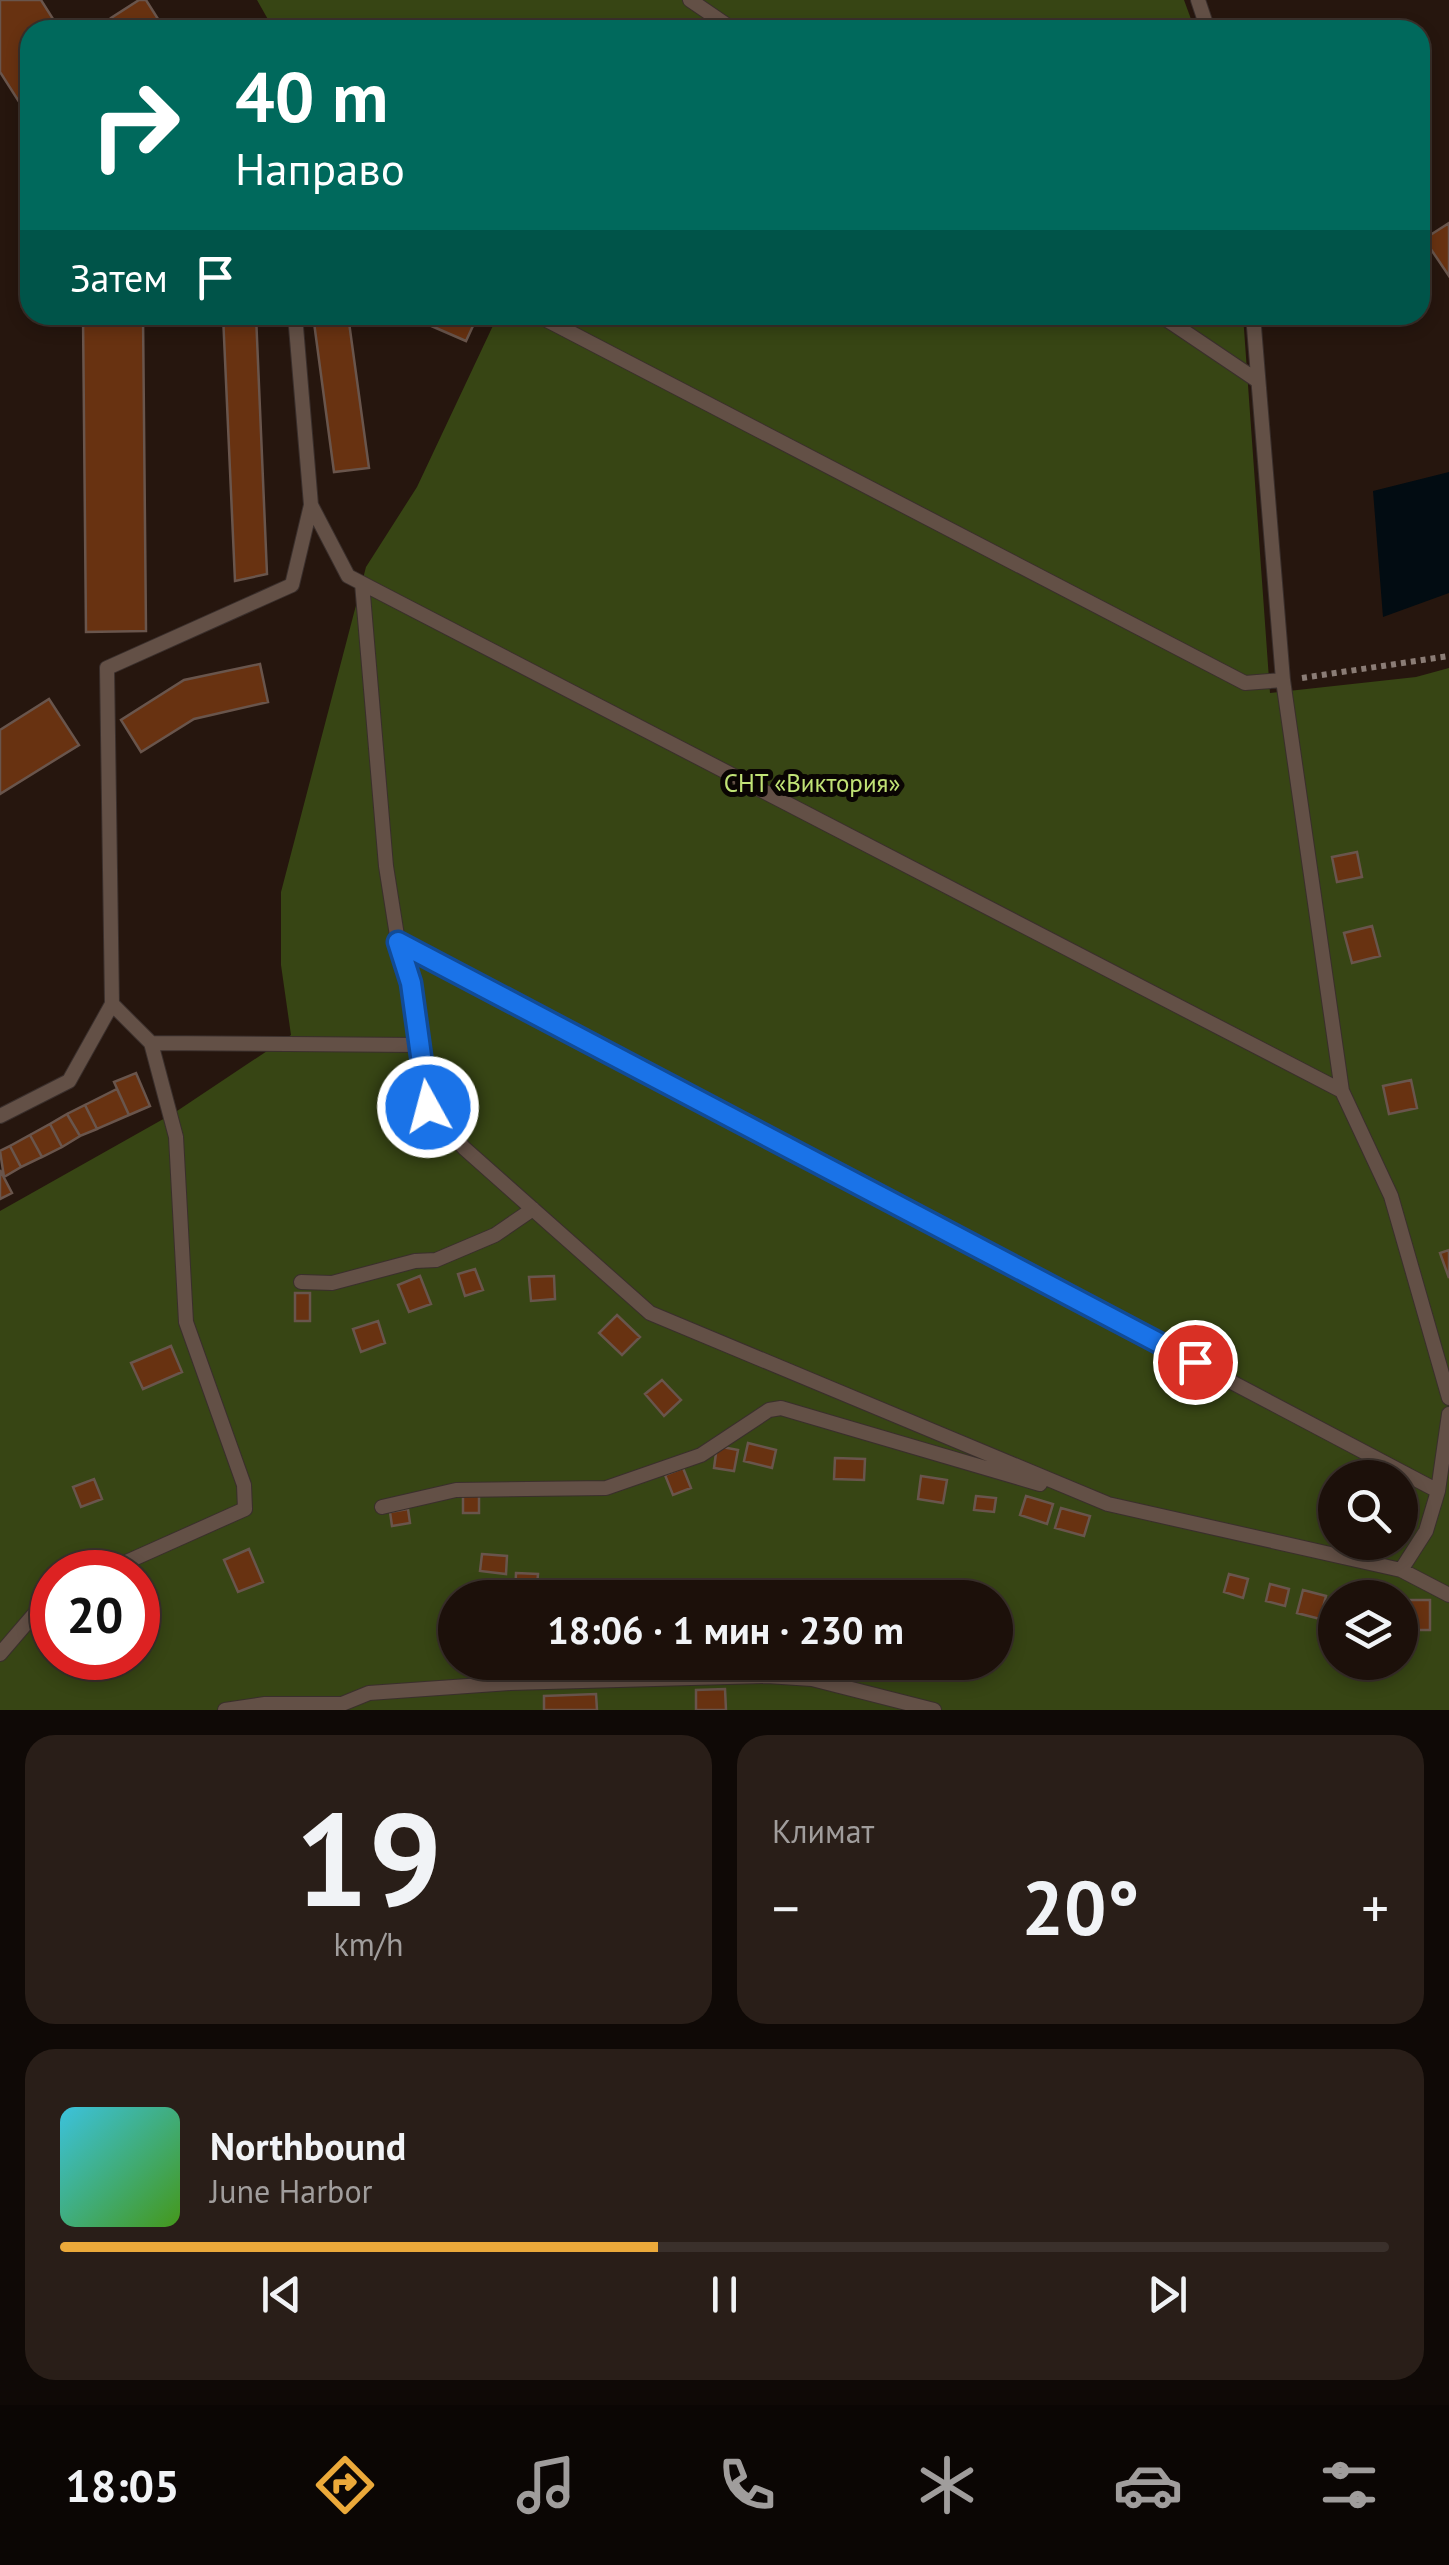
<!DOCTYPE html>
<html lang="ru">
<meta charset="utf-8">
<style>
body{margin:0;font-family:"PT Sans",sans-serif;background:#291e18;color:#f1f3f6;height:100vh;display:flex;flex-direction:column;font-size:38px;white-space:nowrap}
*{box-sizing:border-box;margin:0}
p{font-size:32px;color:#a09d9c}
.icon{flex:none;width:55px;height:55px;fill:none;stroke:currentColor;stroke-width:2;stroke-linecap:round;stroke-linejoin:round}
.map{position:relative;height:1710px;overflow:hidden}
.sheet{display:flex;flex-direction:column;gap:25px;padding:25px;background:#0f0906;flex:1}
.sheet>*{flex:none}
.top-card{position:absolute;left:20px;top:20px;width:1410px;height:305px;border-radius:30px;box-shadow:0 5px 15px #0003,0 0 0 2px #3a302b;background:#00695c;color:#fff;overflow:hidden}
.buttons{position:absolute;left:1318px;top:1460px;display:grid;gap:20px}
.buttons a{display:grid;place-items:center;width:100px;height:100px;border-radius:50%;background:#1c100a;box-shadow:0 5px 15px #0003,0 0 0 2px #3a302b;font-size:50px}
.speed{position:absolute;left:30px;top:1550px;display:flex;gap:20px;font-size:50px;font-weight:700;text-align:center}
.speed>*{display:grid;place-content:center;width:130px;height:130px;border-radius:50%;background:#1c100a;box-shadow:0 5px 15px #0003,0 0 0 2px #3a302b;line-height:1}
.speed .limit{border:15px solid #d22;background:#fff;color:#111}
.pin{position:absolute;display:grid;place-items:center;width:85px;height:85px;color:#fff;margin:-42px;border:5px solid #fff;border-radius:50%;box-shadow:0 2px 10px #0007}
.me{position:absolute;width:110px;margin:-55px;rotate:353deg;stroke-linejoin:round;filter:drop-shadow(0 0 8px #0008)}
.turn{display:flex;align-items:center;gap:35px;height:210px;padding:0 50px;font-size:45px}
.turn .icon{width:130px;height:130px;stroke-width:2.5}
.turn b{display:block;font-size:70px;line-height:85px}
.then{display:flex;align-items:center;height:95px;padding:0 50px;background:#0003;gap:20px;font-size:38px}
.big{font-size:75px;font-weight:600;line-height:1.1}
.sheet .tile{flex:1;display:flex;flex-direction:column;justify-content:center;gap:15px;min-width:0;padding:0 35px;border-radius:30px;background:#291e18}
.sheet .dial{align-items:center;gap:0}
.dial b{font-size:130px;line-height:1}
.song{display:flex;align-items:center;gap:30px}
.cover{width:120px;height:120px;border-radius:15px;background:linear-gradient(135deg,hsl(190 70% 55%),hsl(100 70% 35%))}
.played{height:10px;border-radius:5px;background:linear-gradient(90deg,#eba93a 45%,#3a302b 45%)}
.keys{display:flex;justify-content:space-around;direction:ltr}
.heat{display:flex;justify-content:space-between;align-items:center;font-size:55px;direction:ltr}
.sheet .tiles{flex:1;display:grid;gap:25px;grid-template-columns:1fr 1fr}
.tile:last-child{grid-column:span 2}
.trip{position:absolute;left:438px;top:1580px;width:575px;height:100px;border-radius:50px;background:#1c100a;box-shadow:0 5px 15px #0003,0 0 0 2px #3a302b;font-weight:600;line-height:100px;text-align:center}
.tabs{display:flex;height:160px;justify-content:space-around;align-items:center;background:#0b0604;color:#a09d9c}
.tabs .icon{width:70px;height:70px}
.tabs .active{color:#eba93a}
.tabs b{font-size:45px;color:#f1f3f6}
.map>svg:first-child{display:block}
.green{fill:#374514;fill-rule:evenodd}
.water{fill:#020c12}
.building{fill:#683211;stroke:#69554c;stroke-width:2.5}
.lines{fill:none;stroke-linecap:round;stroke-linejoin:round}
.service-casing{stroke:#3a2f2c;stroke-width:16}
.path{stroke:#8a7c75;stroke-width:6;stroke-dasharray:5 5;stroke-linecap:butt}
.service{stroke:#635046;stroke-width:14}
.route-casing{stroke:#114b97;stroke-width:25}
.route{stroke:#1a73e8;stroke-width:18}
.labels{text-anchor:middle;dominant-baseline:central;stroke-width:10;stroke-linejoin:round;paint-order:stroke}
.park-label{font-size:25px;fill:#c1e376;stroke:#0a0503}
</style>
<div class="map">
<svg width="1449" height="1710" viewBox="0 0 1449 1710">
<rect width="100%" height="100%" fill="#26160e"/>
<path class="green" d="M257,0H1184L1195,30H274Z
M498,315H1243L1270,693L1416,677L1449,668V1710H0V1211L174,1113L291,1035L281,965V892L366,567L417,487ZM1335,1478H1400V1542H1335ZM52,1572H138V1658H52ZM455,1598H995V1662H455ZM1335,1598H1400V1662H1335Z"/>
<path class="water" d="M1449,472V593L1383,617L1373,491Z"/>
<path class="building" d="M0,0H41L60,30H30V119L0,72Z
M139,0H146L165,30H118L111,18Z
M1449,223V276L1424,239Z
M83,315H143L146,631L86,632Z
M223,315H256L267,574L235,581Z
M313,315H348L369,468L334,472Z
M406,315H478L466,341Z
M260,664L268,702L194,719L141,752L121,720L184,680Z
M49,699L79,745L0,794V730Z
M1357,852L1362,877L1337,882L1332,857Z
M1372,926L1380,956L1352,963L1344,933Z
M136,1073L150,1106L129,1115L114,1082Z
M1411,1080L1417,1108L1389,1114L1383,1086Z
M117,1089L129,1115L97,1129L85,1105Z
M85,1105L97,1129L80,1136L67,1114Z
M67,1114L80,1136L62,1147L50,1124Z
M50,1124L62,1147L42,1157L30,1135Z
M30,1135L42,1157L21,1167L10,1146Z
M10,1146L21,1167L4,1177L0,1151Z
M0,1170L12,1193L0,1199Z
M1449,1250V1278L1440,1253Z
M475,1269L483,1290L465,1296L458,1274Z
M420,1276L431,1304L409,1312L398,1285Z
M554,1276L555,1299L531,1301L529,1277Z
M295,1293H310V1321H295Z
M617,1315L640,1337L622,1355L599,1333Z
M378,1321L385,1343L361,1352L353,1329Z
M171,1346L182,1372L143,1389L131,1363Z
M662,1380L681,1400L664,1416L645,1394Z
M748,1443L776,1450L772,1468L744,1461Z
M717,1446L738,1450L734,1471L714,1468Z
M835,1458L865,1459L864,1480L834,1479Z
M683,1468L691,1488L673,1495L665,1475Z
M921,1476L947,1480L943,1503L918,1499Z
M94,1479L102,1499L81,1507L73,1487Z
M463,1495H479V1513H463Z
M976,1496L996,1498L994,1512L974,1510Z
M1026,1496L1053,1504L1047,1524L1020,1515Z
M1061,1508L1090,1516L1084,1536L1055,1528Z
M408,1509L410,1523L392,1526L390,1512Z
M249,1549L263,1582L238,1592L224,1560Z
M482,1554L507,1556L506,1574L480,1571Z
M516,1573L538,1574L536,1598L515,1597Z
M1229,1574L1248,1579L1243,1598L1224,1592Z
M1270,1584L1289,1589L1285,1606L1266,1601Z
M1303,1590L1326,1596L1320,1619L1297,1613Z
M1400,1600H1430V1630H1400Z
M52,1622V1651L51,1652L39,1629Z
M725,1689L726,1710H696V1690Z
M596,1694L597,1710H544V1696Z"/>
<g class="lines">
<defs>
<path id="service" d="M690,0L734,30
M1198,0L1208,30
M537,315L1245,683L1283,680
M1160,315L1258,381
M311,505L348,576L1342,1091L1283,680L1253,315
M362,583L386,866L398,942L1438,1491L1449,1414
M398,942L411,983L419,1045
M151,1043L419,1045L428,1107L464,1148L650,1313L1108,1504L1401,1570L1449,1595
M1342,1091L1391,1196L1449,1398
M0,1116L69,1081L112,1004L107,668L292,585L311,505L295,315
M301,1282L332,1283L415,1261L436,1260L495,1235L533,1209
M382,1507L456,1490L606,1488L701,1455L769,1410L781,1408L1040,1484
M1401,1570L1426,1531L1438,1491
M104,1572L245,1509L244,1485L186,1322L176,1137L151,1043L112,1004
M0,1654L36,1612L52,1602
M225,1710L265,1704H342L369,1693L510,1683L767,1676L812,1679L934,1710"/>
</defs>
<use href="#service" class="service-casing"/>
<path class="path" d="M1302,678L1449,656"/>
<use href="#service" class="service"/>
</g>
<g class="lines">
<defs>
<path id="route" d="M428,1107L411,983L398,942L1195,1362"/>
</defs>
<use href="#route" class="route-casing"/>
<use href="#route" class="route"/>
</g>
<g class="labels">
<g class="park-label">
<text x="812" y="783">СНТ «Виктория»</text>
</g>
</g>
</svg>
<div class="buttons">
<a><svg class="icon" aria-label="search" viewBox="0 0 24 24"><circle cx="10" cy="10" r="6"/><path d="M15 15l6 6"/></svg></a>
<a><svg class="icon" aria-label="layers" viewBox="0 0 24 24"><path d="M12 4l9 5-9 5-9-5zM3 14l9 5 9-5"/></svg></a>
</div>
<div class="speed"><div class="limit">20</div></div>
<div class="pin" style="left:1195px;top:1362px;background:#d93025"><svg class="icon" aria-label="arrive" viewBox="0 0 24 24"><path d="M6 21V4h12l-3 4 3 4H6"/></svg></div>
<svg class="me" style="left:428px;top:1107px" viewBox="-20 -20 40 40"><circle r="17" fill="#1a73e8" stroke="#fff" stroke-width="3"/><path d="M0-11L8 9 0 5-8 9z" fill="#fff"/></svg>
<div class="trip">18:06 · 1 мин · 230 m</div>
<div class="top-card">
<div class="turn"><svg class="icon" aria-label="right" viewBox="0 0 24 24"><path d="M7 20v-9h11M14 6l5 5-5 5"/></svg><div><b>40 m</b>Направо</div></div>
<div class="then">Затем<svg class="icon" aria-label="arrive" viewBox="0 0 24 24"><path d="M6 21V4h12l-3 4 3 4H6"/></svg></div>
</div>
</div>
<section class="sheet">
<div class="tiles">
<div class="tile dial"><b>19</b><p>km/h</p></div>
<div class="tile"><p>Климат</p>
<div class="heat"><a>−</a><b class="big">20°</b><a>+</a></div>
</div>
<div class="tile">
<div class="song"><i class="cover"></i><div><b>Northbound</b><p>June Harbor</p></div></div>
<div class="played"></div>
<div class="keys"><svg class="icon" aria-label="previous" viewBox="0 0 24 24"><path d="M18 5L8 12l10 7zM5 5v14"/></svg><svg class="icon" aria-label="pause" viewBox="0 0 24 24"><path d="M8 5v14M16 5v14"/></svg><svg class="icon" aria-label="next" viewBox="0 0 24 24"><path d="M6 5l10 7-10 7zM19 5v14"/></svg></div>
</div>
</div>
</section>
<nav class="tabs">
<b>18:05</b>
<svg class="icon active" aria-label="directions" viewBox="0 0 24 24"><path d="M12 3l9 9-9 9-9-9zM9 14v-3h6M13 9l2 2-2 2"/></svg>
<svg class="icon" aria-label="music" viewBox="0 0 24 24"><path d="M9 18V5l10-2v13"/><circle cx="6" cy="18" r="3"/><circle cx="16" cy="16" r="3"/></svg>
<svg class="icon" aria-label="phone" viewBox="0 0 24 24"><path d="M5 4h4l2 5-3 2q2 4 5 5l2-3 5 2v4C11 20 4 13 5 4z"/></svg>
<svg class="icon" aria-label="climate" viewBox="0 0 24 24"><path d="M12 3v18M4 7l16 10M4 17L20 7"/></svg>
<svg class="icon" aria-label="car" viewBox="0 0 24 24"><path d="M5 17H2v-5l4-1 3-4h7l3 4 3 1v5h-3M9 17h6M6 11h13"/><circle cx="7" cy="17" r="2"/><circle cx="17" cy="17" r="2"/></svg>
<svg class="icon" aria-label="filters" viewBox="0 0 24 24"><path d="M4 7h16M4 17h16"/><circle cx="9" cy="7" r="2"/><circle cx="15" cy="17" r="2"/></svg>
</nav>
